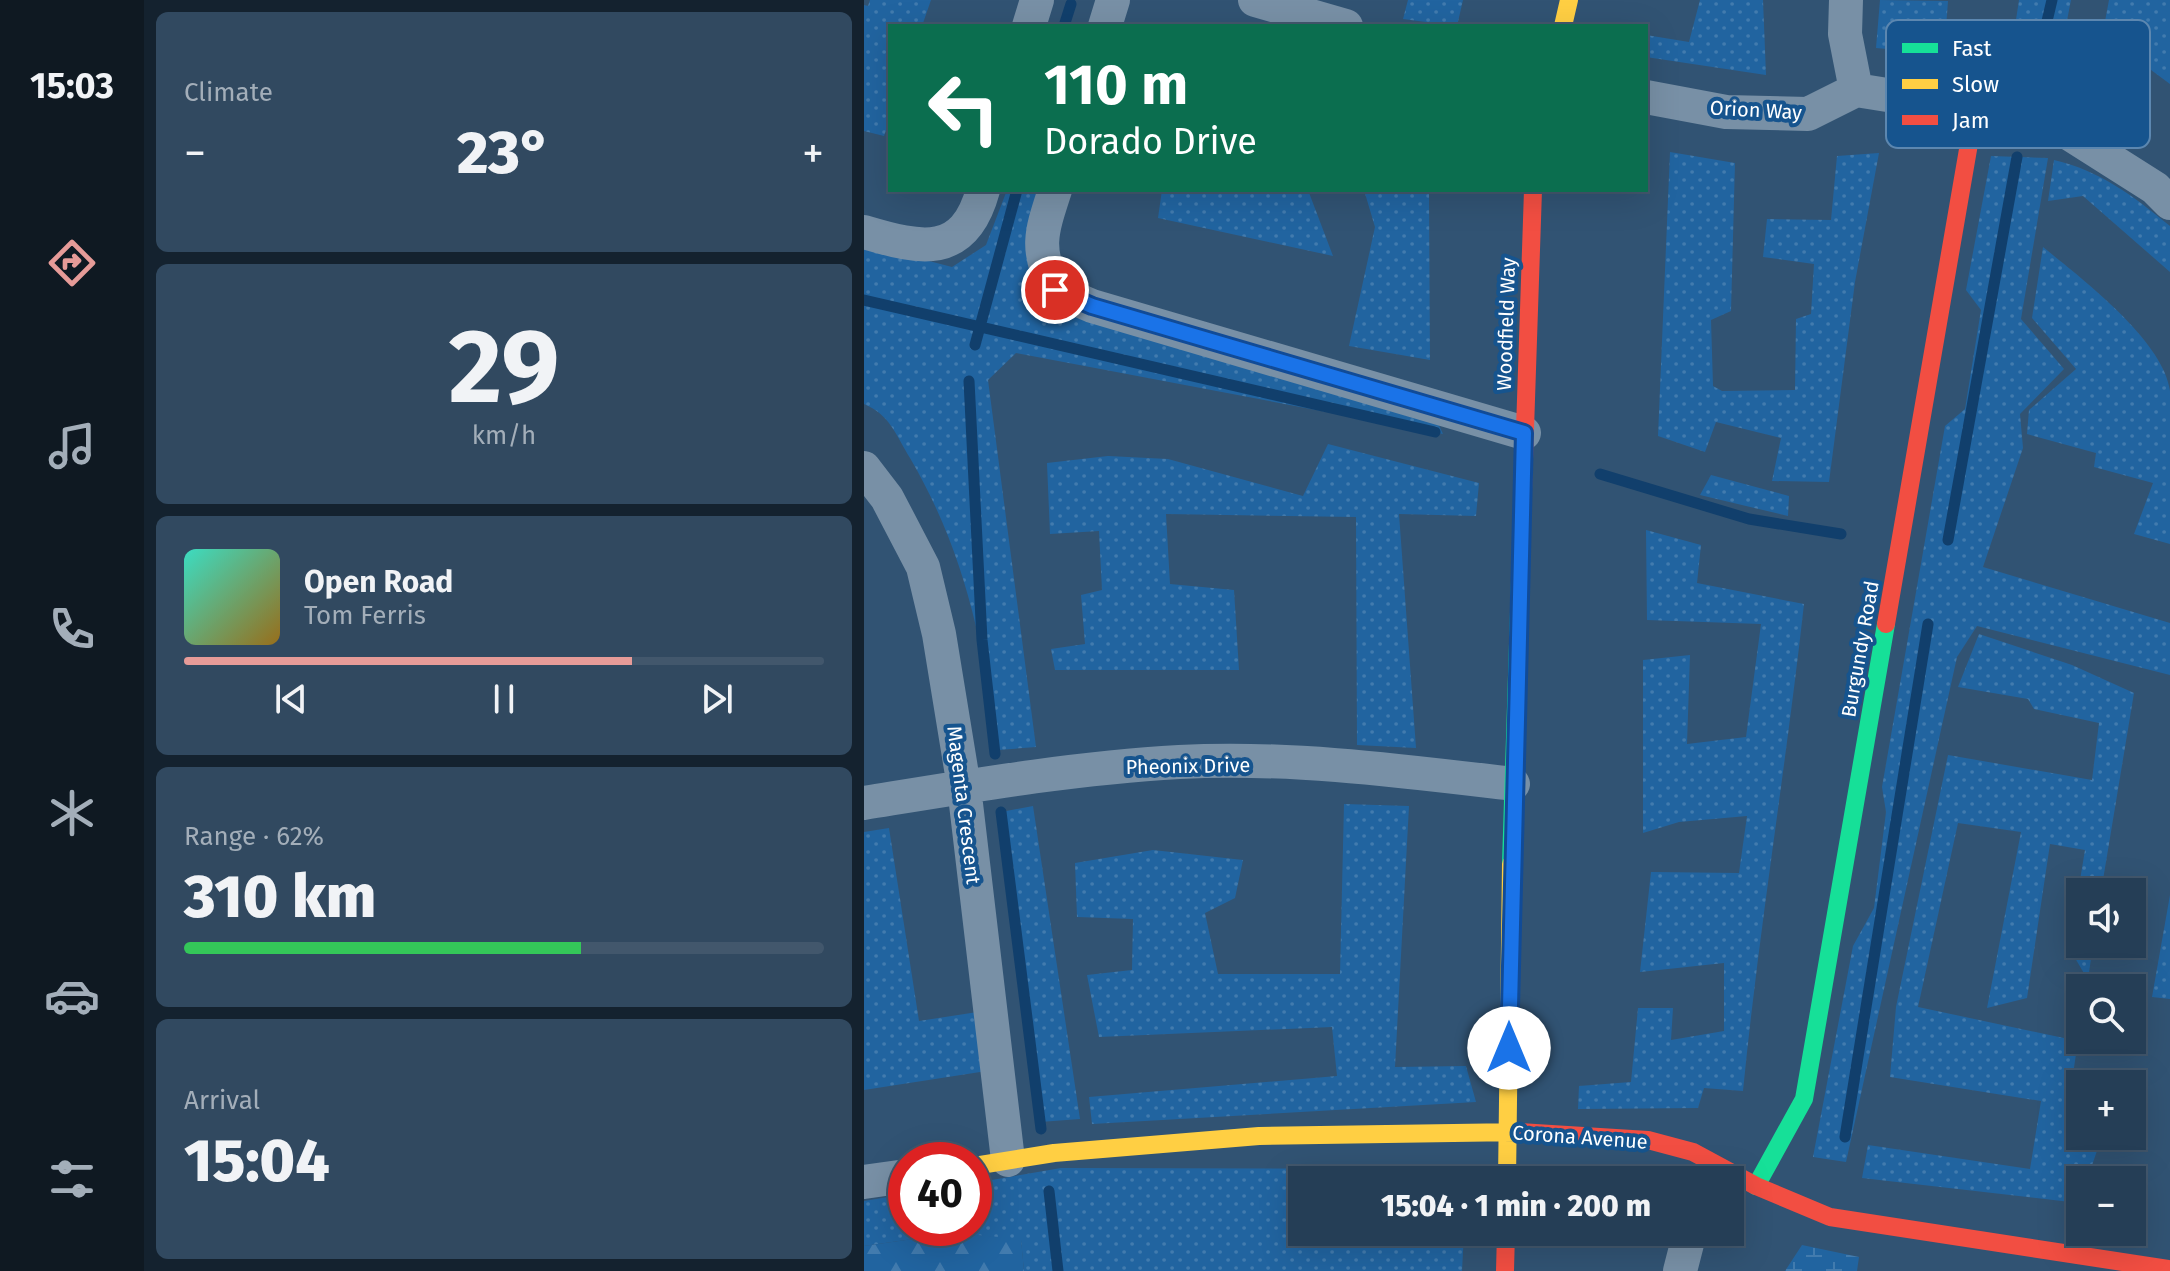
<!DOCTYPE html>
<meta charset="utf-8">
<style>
body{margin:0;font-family:"Fira Sans",sans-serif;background:#314960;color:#f1f3f6;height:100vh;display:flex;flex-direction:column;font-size:30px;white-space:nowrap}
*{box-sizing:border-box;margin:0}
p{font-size:26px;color:#a3aeb9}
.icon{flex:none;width:44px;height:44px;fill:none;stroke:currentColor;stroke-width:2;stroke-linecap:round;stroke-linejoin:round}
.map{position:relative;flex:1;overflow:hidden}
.sheet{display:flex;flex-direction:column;gap:12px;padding:12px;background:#14222f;width:720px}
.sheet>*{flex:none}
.hud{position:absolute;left:24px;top:24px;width:760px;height:168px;border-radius:0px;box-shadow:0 8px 32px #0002,0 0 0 2px #42576c;background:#0b6e4f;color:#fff;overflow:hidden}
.buttons{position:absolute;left:1202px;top:878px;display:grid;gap:16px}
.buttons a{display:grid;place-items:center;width:80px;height:80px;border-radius:0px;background:#253e56;box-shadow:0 8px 32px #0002,0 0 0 2px #42576c;font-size:40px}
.speed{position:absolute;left:24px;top:1142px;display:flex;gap:16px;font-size:40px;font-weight:700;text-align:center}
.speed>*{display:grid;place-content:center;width:104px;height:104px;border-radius:50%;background:#253e56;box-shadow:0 8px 32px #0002,0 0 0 2px #42576c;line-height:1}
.speed .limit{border:12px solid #d22;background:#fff;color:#111}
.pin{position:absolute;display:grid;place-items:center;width:68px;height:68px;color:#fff;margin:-34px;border:4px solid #fff;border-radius:50%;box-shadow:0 2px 8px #0007}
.me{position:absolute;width:88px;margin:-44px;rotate:0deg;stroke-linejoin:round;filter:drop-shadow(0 0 6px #0008)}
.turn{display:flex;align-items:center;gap:28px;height:168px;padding:0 24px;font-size:36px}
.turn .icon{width:104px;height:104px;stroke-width:2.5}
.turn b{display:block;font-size:56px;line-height:68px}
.big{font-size:60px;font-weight:800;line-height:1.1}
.sheet .widget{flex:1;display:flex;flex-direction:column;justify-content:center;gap:12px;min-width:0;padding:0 28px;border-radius:12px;background:#314960}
.sheet .dial{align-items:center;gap:0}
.dial b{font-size:104px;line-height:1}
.song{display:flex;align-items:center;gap:24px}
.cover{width:96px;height:96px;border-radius:12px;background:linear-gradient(135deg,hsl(170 70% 55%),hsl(40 70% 35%))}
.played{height:8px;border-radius:4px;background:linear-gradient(90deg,#e69b98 70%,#42576c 70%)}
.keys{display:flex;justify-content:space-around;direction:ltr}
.heat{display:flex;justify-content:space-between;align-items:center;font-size:44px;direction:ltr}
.charge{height:12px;border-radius:6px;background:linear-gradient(90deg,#34c759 62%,#42576c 0)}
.trip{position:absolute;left:424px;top:1166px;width:456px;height:80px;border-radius:0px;background:#253e56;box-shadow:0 8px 32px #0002,0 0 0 2px #42576c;font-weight:800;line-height:80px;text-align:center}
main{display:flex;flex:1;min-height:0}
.tabs{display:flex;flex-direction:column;width:144px;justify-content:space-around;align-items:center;background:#0f1922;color:#a3aeb9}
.tabs .icon{width:56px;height:56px}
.tabs .selected{color:#e69b98}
.tabs b{font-size:36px;color:#f1f3f6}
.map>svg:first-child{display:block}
.grass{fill:url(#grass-dots)}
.forest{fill:url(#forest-firs)}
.wetland{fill:url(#wetland-marsh)}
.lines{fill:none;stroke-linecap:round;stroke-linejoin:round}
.stream{stroke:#113f6c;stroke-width:11}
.street{stroke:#7890a6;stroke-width:34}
.fast{stroke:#16e098;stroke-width:18}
.slow{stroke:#ffcf43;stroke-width:18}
.jam{stroke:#f24e42;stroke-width:18}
.route-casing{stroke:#114b97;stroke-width:20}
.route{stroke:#1a73e8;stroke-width:14}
.labels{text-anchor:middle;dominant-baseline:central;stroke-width:8;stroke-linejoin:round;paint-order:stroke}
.street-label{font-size:20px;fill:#fff;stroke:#16548e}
.key{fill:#16548e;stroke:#5c87b0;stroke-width:2}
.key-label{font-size:22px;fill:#fff}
</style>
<main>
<nav class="tabs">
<b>15:03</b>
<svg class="icon selected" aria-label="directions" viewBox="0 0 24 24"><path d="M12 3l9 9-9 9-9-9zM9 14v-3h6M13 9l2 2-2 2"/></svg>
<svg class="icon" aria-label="music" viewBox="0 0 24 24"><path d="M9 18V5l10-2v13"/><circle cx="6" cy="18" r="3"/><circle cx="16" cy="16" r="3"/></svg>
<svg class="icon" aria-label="phone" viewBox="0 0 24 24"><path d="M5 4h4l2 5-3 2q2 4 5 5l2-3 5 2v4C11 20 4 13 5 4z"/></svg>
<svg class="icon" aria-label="climate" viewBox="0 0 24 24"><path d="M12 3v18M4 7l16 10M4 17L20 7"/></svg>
<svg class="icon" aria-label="car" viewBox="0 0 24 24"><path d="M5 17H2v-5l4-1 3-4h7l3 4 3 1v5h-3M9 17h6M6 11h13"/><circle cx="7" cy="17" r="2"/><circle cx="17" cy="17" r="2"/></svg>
<svg class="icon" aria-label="filters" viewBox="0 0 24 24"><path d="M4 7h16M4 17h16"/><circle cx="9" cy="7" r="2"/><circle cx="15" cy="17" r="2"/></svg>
</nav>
<section class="sheet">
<div class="widget"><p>Climate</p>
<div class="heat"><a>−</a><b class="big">23°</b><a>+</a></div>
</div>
<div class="widget dial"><b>29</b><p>km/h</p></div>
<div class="widget">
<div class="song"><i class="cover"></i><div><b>Open Road</b><p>Tom Ferris</p></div></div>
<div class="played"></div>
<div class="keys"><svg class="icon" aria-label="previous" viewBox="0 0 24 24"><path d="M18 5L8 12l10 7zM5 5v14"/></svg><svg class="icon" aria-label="pause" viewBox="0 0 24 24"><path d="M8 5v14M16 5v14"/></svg><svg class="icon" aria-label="next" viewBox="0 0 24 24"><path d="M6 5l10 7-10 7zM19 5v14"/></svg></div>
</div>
<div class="widget"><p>Range · 62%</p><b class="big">310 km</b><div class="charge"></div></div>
<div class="widget"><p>Arrival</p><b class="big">15:04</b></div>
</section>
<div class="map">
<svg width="1306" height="1271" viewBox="0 0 1306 1271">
<defs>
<pattern id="grass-dots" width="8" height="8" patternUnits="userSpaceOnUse" patternTransform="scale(2)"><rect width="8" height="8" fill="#2164a0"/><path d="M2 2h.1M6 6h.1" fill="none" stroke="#427bae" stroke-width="1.8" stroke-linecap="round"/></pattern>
<pattern id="forest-firs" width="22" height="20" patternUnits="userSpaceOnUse" patternTransform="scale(2)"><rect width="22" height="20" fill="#2164a0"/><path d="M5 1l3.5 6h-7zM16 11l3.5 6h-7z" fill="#427bae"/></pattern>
<pattern id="wetland-marsh" width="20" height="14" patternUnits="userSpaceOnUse" patternTransform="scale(2)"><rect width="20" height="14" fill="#2164a0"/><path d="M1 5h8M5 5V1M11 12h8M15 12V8" fill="none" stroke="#427bae"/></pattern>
</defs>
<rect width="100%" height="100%" fill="#315373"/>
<path class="grass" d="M6,0H67L58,26H26V119L20,136L0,131V5L4,6Z
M544,0H599L593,26L539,19Z
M836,0H899L902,75L782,57V35L825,42Z
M1016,0L1084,1L1080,54L1012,48Z
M1155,0H1207L1190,87L1143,79Z
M1245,0H1306V84L1264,53L1236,94L1226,101Z
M806,152L871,163L867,311L847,320L849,386L858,391L931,390L932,319L947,314L950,264L899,257L903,219L967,220L973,156L1015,153L991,282L965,482L908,481L917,438L852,422L841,452L794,436Z
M1127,156L1184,158L1157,319L1200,369L1156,414L1159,448L1119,567L1306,623V675L1113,626L1093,657L982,1162L949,1157L989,946L1010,908L1022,812L1018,787L1081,426L1101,409L1117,310L1102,290Z
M1190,160C1237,171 1269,196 1306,226V272L1219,196L1184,201Z
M143,190H199L178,297L572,419L579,434L152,353L124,380L172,747L135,750C118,642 102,554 46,458C32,435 26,415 0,404V244L88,267L122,245Z
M298,190H444L469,256L294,218Z
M500,190H565L566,360L485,346L511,227Z
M1179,247C1217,278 1300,341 1306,391C1306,440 1306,494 1306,544L1270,534L1289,483L1230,467L1232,453L1163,434L1165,410L1212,369L1168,318Z
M464,444L615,483L612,516L535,514L552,748L493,745L492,517L302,514L306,584L370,590L375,670H191L187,649L221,644L217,595L238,590L235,531L186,534L183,463L244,456L304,459L439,496Z
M847,475L925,496L924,516L836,495Z
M782,530L837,545L833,583L940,604C922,767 895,928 879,1091L840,1088L834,1108L714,1109L715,1086L767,1082L774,1008H809L807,1040L860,1031V963L776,972L787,872L875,873L883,816L815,822L779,833V660L826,655L823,744L882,737L897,624L783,620Z
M1115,634L1208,665L1270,693L1237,892H1216V944H1229L1224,980L1211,958L1214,892L1221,850L1186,844L1163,998L1123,1008L1157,832L1094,823L1054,1007L1214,1041L1206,1094L1216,1109V1136H1235L1237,1139L1223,1180H1216L1215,1203L998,1178L1004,1145L1166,1169L1177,1101L1026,1077L1032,1007L1084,755L1228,780L1235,723L1170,709L1164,699L1094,687Z
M480,804L545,806L531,1067L602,1066L612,1102L228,1124L225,1097L473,1076L468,1027L235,1037L223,975L268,970L269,919L213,917L211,863L289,850L379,860L371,898L341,913L354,974H476Z
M169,806L216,1119L176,1122L137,812Z
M25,828L55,1021L120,1011L129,1070L0,1090V832Z
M1306,895V999L1288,997Z
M197,1168L603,1169V1180H438V1232H600L598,1271H160L157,1240L91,1233L0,1246V1201L42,1194V1228H110V1183Z"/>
<path class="forest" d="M91,1233L157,1239L160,1271H0V1246Z"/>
<path class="wetland" d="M938,1245L995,1257L993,1271H921Z"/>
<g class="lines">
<path class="stream" d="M200,26L207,4
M1171,72L1188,0
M0,300L571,432
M111,345L153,190
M105,381L118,640L131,754
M736,474L885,519L977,534
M1084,540L1153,157
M137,812L177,1129
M981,1137L1064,624
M185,1191L194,1271"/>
<path class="street" d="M391,0L482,26
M982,0L981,34L992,90
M165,26L173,0
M241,26L249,0
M782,97L862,112L944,114L992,90L1111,109L1198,129L1291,188L1306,203
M191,190C177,233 171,248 191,290L228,306L660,433
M0,232C57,249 100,259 119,190
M0,468L23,498L59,567L75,634L100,787L144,1160
M0,803C105,786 209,768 315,762C425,756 540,771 649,784
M0,1182L42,1176
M816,1271L826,1232"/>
<path class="fast" d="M647,864L657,549
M892,1186L940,1099L1022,624"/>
<path class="slow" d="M699,26L705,0
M110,1166L190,1153L395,1136L656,1132
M643,1180L647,864"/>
<path class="jam" d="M657,549L669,190
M1022,624L1111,109
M656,1132L784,1140L829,1152L892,1186L966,1217L1304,1269
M641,1271L642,1232"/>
</g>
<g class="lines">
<defs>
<path id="route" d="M191,290L228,306L660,433L645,1048"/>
</defs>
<use href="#route" class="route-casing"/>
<use href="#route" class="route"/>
</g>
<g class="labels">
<g class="street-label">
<text transform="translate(892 110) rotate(3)">Orion Way</text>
<text transform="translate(642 324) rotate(-88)">Woodfield Way</text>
<text transform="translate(996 649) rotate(-80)">Burgundy Road</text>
<text transform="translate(324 766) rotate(-1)">Pheonix Drive</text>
<text transform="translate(100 805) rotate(83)">Magenta Crescent</text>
<text transform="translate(716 1137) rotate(4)">Corona Avenue</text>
</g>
</g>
<rect x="1022" y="20" width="264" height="128" rx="12" class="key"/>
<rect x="1038" y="43" width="36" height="10" fill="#16e098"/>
<rect x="1038" y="79" width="36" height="10" fill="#ffcf43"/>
<rect x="1038" y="115" width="36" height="10" fill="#f24e42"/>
<g class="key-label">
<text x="1088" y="56">Fast</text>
<text x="1088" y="92">Slow</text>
<text x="1088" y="128">Jam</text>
</g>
</svg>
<div class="buttons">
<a><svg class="icon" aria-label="sound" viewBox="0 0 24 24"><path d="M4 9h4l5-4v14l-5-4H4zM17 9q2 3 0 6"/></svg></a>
<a><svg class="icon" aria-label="search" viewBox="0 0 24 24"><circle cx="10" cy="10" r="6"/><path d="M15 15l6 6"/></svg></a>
<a>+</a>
<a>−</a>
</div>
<div class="speed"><div class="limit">40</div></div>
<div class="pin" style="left:191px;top:290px;background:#d93025"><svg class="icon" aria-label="arrive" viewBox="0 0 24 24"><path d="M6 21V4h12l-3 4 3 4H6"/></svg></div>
<svg class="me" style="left:645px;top:1048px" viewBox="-20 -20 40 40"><circle r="19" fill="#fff"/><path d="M0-13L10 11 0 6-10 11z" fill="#1a73e8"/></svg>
<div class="trip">15:04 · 1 min · 200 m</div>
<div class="hud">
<div class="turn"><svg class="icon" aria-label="left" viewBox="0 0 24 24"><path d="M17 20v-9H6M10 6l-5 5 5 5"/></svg><div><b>110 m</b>Dorado Drive</div></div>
</div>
</div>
</main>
